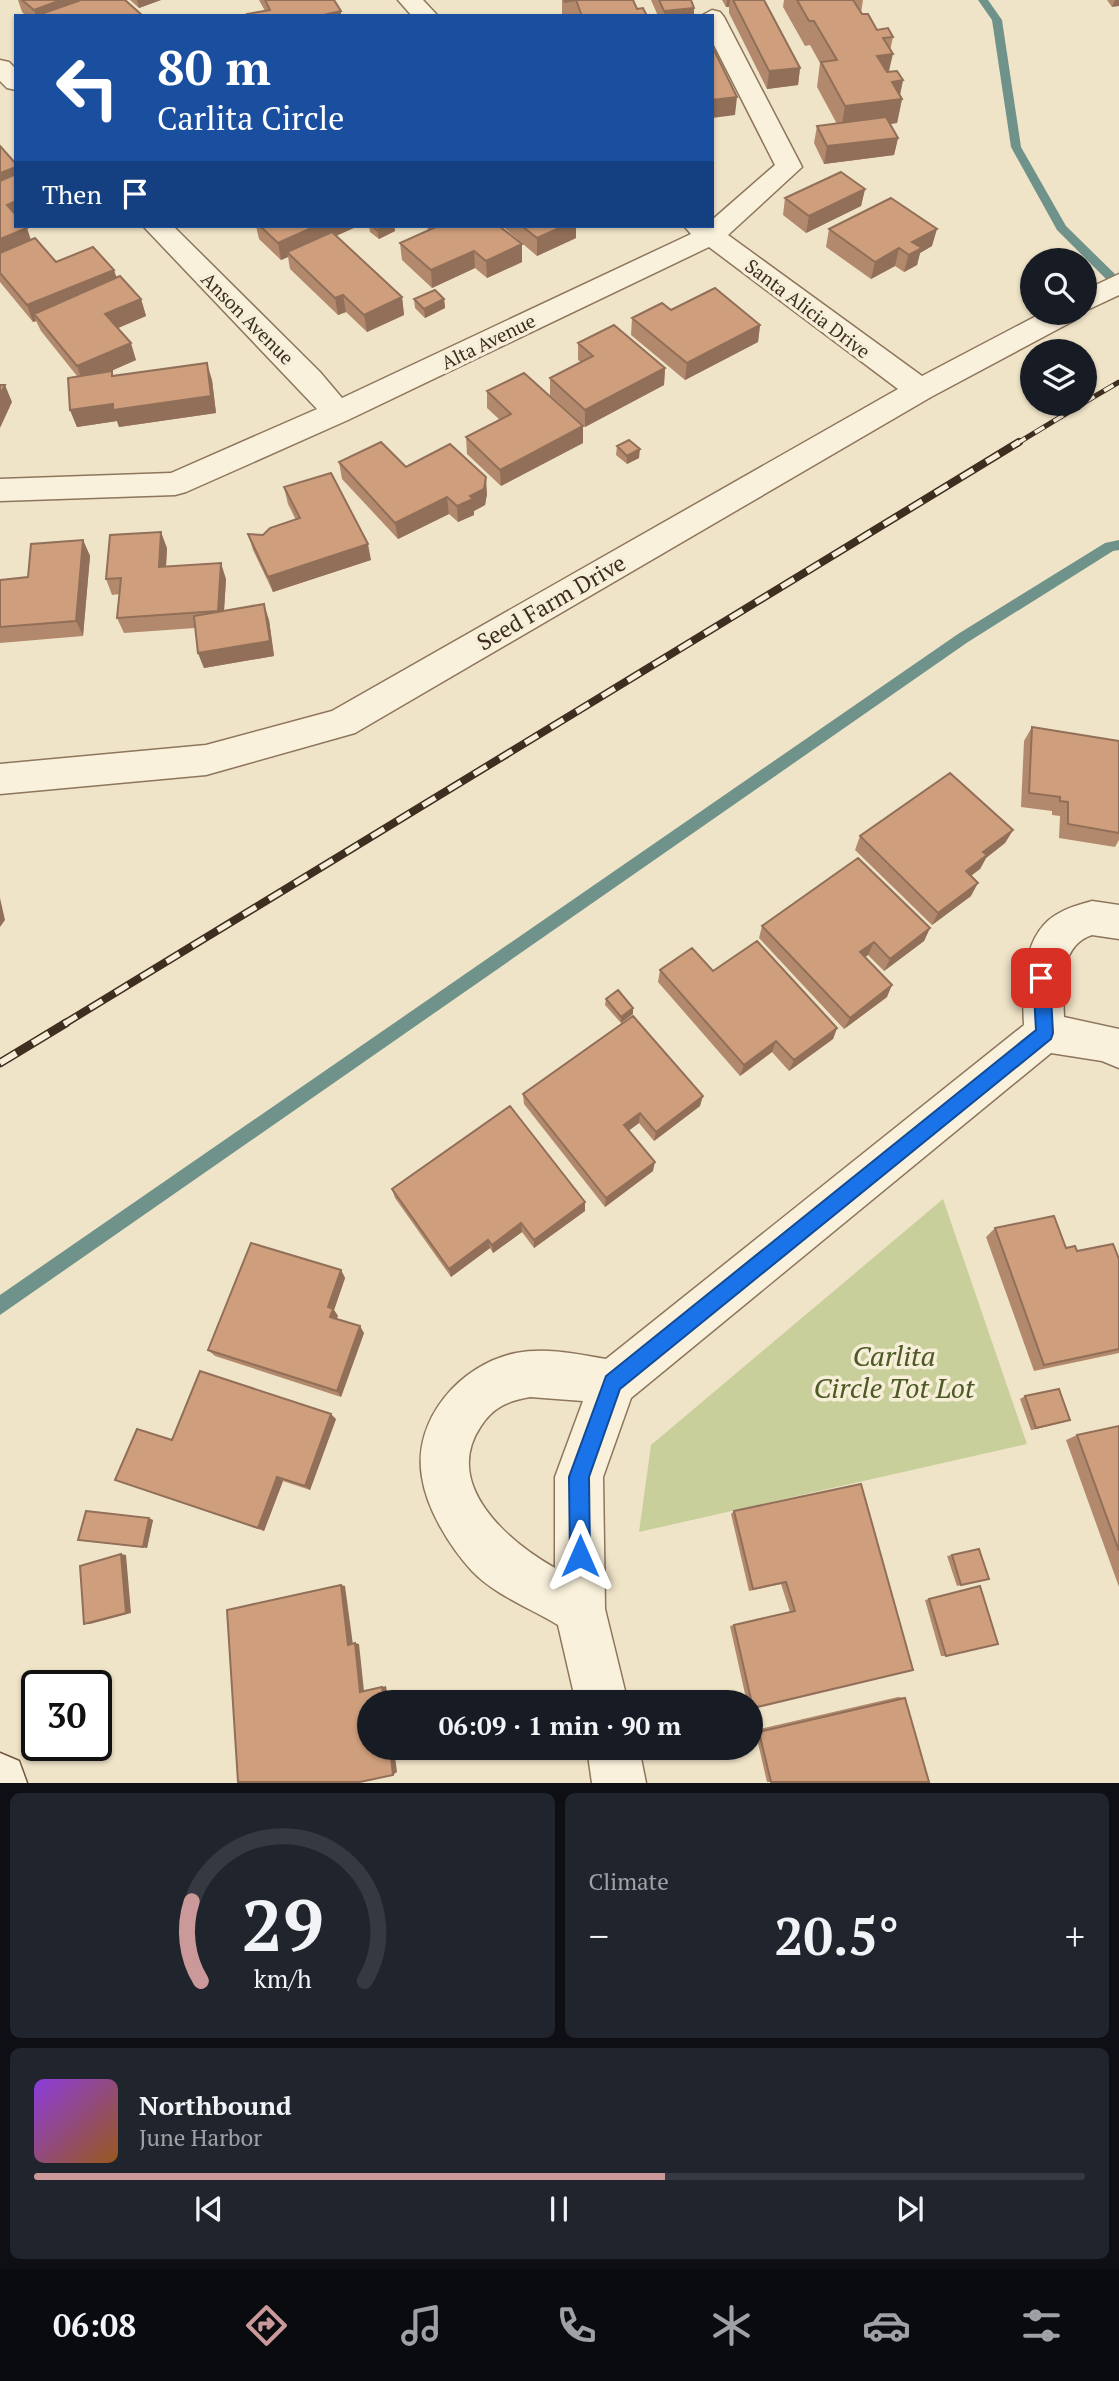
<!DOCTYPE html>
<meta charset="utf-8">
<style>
body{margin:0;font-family:"PT Serif",serif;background:#20242c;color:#f1f3f6;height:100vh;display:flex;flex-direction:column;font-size:26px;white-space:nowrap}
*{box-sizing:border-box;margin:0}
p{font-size:23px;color:#9ea1a6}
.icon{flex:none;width:38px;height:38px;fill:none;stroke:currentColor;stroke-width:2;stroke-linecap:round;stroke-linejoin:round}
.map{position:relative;height:1783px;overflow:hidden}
.sheet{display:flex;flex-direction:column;gap:10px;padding:10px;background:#0d0f14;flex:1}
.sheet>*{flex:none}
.guide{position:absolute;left:14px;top:14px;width:700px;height:214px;border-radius:0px;box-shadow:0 2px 5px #0004;background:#1a4fa0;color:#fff;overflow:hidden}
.fabs{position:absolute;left:1020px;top:248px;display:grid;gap:14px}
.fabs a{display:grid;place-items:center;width:77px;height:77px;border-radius:50%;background:#171b24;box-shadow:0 2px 5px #0004;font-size:35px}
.speed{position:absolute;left:21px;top:1670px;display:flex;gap:14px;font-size:35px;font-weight:700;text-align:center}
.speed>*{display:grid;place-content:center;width:91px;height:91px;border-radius:50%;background:#171b24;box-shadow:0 2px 5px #0004;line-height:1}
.speed .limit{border:4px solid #111;border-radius:10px;background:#fff;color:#111}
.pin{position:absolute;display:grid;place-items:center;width:60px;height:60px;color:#fff;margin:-30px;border-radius:14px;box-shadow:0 4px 10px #0006}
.me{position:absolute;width:77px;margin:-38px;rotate:0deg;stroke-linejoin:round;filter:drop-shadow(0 0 5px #0008)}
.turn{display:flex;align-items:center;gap:24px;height:147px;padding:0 28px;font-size:32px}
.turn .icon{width:91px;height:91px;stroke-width:2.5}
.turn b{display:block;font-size:49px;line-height:60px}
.then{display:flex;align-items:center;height:66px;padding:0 28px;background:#0003;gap:14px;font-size:26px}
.big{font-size:52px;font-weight:700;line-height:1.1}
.sheet .tile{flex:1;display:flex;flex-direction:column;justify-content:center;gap:10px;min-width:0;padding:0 24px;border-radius:10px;background:#20242c}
.sheet .dial{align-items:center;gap:0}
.dial svg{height:182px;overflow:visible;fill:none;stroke:#363941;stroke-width:7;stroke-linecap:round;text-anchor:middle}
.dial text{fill:#f1f3f6;stroke:none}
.song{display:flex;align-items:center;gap:21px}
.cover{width:84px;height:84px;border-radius:10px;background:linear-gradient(135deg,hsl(270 70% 55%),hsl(30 70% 35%))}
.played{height:7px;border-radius:4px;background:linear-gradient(90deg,#cc999b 60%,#363941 60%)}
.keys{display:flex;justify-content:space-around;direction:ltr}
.heat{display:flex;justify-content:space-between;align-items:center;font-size:38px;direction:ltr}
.sheet .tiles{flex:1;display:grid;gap:10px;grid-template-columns:1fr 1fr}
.tile:last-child{grid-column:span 2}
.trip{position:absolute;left:357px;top:1690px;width:406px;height:70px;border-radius:35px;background:#171b24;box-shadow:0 2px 5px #0004;font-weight:700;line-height:70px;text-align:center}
.tabs{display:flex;height:112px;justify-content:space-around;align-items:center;background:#090b0e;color:#9ea1a6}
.tabs .icon{width:49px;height:49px}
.tabs .active{color:#cc999b}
.tabs b{font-size:32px;color:#f1f3f6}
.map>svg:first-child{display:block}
.green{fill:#c9cf9b}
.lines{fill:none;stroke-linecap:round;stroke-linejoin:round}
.stream{fill:#6f938a;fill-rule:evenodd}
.street-casing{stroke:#8d765c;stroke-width:3}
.secondary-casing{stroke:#6f573f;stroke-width:3}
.street{fill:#faf1dc;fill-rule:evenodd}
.secondary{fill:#faf1dc;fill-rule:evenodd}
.rail-far2-casing{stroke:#3d2e20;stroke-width:5}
.rail-far1-casing{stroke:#3d2e20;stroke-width:8}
.rail-casing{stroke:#3d2e20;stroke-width:9}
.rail-far2{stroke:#f7eed8;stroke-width:3.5;stroke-dasharray:11;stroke-linecap:butt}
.rail-far1{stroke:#f7eed8;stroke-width:5;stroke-dasharray:15;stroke-linecap:butt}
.rail{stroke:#f7eed8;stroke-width:6;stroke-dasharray:19;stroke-linecap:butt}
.wall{fill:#b2896c}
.shaded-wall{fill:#916f58}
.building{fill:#cf9f7d;stroke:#916f58;stroke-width:2}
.route{fill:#1a73e8;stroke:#114b97;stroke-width:2}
.labels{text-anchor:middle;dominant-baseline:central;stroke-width:7;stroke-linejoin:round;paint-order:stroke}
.far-street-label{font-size:19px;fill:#3d2e20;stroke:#f7eed8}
.street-label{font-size:23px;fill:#3d2e20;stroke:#f7eed8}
.near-park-label{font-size:28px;font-style:italic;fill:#4d5a26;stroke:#f7eed8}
</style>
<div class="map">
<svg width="1119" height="1783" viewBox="0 0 1119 1783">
<rect width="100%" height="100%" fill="#f0e4c8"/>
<path class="green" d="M943,1199L1027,1444L639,1532L651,1445Z"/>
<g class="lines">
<path class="stream" d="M978,0H988L1002,20L1021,147L1066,226L1119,278V289L1115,288L1057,230L1011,147L992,20Z
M1119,540V550L1113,551L968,642L0,1315V1295L958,634L1105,543Z"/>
<defs>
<path id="street" d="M398,0H423L438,16H412Z
M712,10L720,12L724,17L802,167L728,235L922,376L1042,313H1079L1075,320L931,397L355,733L206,775L0,794V764L206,745L332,711L898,389L709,247L348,420L186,492L175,495L0,501V479L171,473L317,409L143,226H173L320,372L342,398L691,234L684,226H712V220L775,165L712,41V16H701Z
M0,60L9,62L16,69V90L7,88L0,81Z
M1119,274V295L1085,311V290Z
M1092,901L1119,905V939L1092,935C1058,946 1063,989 1064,1017L1119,1029V1068L1102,1061L1051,1053L631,1398L603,1477L605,1609L628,1703H576L558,1625C530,1608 495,1595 472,1571C450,1547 427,1510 422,1477C412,1419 461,1364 516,1353C546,1347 577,1354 606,1359L1024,1025C1022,988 1021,931 1061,912C1070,907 1082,904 1092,901ZM530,1397L583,1401L555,1477V1568C509,1542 441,1485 481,1426C493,1407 508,1401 530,1397Z
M587,1748H639L646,1783H592Z"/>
<path id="secondary" d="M0,1753L19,1761L27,1783H0Z"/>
</defs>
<use href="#street" class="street-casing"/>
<use href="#secondary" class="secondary-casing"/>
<use href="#street" class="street"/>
<use href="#secondary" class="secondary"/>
<defs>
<path id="rail-far2" d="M1085,402L1119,382
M1016,444L1082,404"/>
<path id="rail-far1" d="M64,1024L1019,442"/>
<path id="rail" d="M0,1063L66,1023"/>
</defs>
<use href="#rail-far2" class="rail-far2-casing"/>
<use href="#rail-far1" class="rail-far1-casing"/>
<use href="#rail" class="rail-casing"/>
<use href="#rail-far2" class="rail-far2"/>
<use href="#rail-far1" class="rail-far1"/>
<use href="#rail" class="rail"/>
</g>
<path class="wall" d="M18,0H125L143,16H26L22,12Z
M130,0H161L139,8Z
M259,0H334L341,11V16H247L265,11Z
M562,0H633L637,9L647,16H562Z
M651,0H691L694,16H658Z
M722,0H764L800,68L798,85L767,89L729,13V7H726Z
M784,0H863L861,13L877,30L893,37L890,51L889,72L903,80L900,95L902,99L897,123L890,124L898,138L894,155L824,164L814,143L817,126L837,124L817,87L820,63L810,45L805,46L783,7Z
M1107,0H1119L1112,7Z
M0,146L16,226L56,262L117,277L141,299L146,316L118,328L136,360L109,372L112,371L113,376L212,380L216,413L119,427L117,421L77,427L70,410L77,376L41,331L36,321L33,322L0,282Z
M865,189L861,206L806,233L783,215L785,198Z
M256,226H358L336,236L402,297L404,315L367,332L346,312L338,315L290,269L288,257L281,260L259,239Z
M369,226H394L395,231L379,239L370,232Z
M427,226H499L522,262L487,278L475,268L432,288L402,260L400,243L428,230Z
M502,226H576V238L537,256Z
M829,229L932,246L920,253L917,265L904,272L895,266L871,279L826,247Z
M414,299H444L445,308L425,318L415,308Z
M671,310L760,325L758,342L685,380L631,335L632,318Z
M578,343L665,368L664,385L585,427L550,395V378L581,362L578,360Z
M487,391L583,426V443L501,486L467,454L466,437L500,420L487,408Z
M617,446L639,458L627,464L616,455Z
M339,462L406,467L487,494L485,505L474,511V515L458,522L449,514L398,539L342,479Z
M284,487L371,560L273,592L253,550L248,534L263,535L296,520L288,504Z
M83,540L90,556L83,636L0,643V580L28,577Z
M167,548L166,567L226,579L224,611L269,620L274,656L204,668L198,653L195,628L124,633L117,618L120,594L112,595L106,579Z
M1032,727L1119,741V840L1115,847L1059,838L1060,816L1052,815V811L1021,807L1024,741Z
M1013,830L1005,843L986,858L980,869L971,876V896L932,925L855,850L860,836Z
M762,926L930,928L924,941L884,971L868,955L865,957L887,997L844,1029L759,938Z
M660,970L713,971L837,1028L833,1039L789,1071L772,1052L740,1076L658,982Z
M606,999L633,1014L621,1023L605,1005Z
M523,1094L700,1106L654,1141L639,1123L629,1130L653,1171L605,1207L524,1104Z
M392,1189L585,1211L534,1248L522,1232L493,1253L490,1248L451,1277L395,1198Z
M995,1228L1077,1251L1119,1259V1353L1034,1371L986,1237Z
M341,1270L345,1278L334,1310L338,1316L336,1319L364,1333L341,1397L215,1356L208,1350Z
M1025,1396L1064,1422L1031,1430L1020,1399Z
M336,1419L310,1490L283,1481L264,1531L115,1480L172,1440Z
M1119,1426V1587L1066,1440L1077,1435Z
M861,1484L753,1708H751V1703H747L730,1626L790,1612L781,1584L749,1591L731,1514L734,1511Z
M153,1520L147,1548L78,1540Z
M979,1549L989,1579L957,1586L947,1556Z
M980,1586L946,1656H941L925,1600Z
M898,1697L905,1698L929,1782H767L755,1730Z"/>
<path class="shaded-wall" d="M61,0H97L41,14V16H36L34,10Z
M137,0H161L139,8Z
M727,0H730L729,7H726Z
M1115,0H1119V6L1112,7Z
M694,8V16H664V11Z
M341,11V16H319Z
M893,54L887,79L877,56Z
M800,68L798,85L767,89L769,71Z
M903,80L899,99H902L897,123L841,130L845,106L892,82Z
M737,97L735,115L712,118V100Z
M898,138L894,155L824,164L827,146Z
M16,167V187L0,193V173Z
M865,189L861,206L806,233L809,216Z
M16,201V221L7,205Z
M316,226H358L291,256L287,252L288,257L281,260L278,243Z
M386,226H394L395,231L379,239L377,230Z
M562,226H576V238L537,256V238Z
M27,228L33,246L0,259V239Z
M937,229L932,246L920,253L917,265L904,272L912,242Z
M522,244V262L487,278L486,261Z
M899,248L895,266L871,279L875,262Z
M474,251L475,268L432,288L431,270Z
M114,270L120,287L34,314L36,321L33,322L27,305Z
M343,295L346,312L338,315L335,298Z
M402,297L404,315L367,332L364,315Z
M141,299L146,316L111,331L105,314Z
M444,299L445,308L425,318L424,309Z
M760,325L758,342L685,380L687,363Z
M131,343L136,360L83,383L77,366Z
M207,363L212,380L216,413L119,427L117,421L77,427L70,410Z
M665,368L664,385L585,427V410Z
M5,385L12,402L0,428V395Z
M583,426V443L501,486L500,470Z
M640,449L639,458L627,464V456Z
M486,477L487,494L485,505L474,511V515L458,522L457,506L470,496Z
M447,497L449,514L398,539L395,523Z
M161,532L167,548L165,583L159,567Z
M83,540L90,556L83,636L76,621Z
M368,544L371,560L273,592L268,577Z
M221,563L226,579L223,626L218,611Z
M264,604L269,620L274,656L204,668L198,653Z
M1013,830L1005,843L986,858L980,869L959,884L966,871L983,852Z
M978,883L971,896L932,925L938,913Z
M0,898L5,920L0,927Z
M930,928L924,941L884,971L890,959Z
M874,942L868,955L855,964L860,952Z
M892,985L887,997L844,1029L850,1018Z
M633,1008V1014L621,1023V1017Z
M837,1028L833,1039L789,1071L794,1060Z
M776,1041L772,1052L740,1076L744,1065Z
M703,1096L700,1106L654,1141L656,1132Z
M640,1113L639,1123L623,1135L624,1125Z
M655,1162L653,1171L605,1207L606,1198Z
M585,1202V1211L534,1248V1240Z
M521,1223L522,1232L493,1253L492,1245Z
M488,1240L490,1248L451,1277L449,1269Z
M341,1270L345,1278L334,1310L338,1316L334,1324L330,1317L328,1307Z
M360,1326L364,1333L341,1397L337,1391Z
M331,1414L336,1419L310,1490L305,1486Z
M1070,1420L1064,1422L1031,1430L1036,1428Z
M277,1477L283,1481L264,1531L258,1528Z
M149,1518L153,1520L147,1548L143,1547Z
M121,1554L126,1555L131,1613L90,1624H84Z
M341,1585L345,1586L353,1645H348Z
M355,1643L359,1644L364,1691L360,1692Z
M386,1686L389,1703H384L382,1687Z
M390,1748H394L397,1772L393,1775Z"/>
<path class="building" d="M22,0H61L34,10Z
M81,0H125L143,16H42L41,14Z
M265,0H334L341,11L319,16H248L247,14L270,10Z
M564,0H633L637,9L643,8L647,16H582L576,0L565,2Z
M659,0H691L694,8L664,11Z
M733,0H764L800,68L769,71Z
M797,0H853L862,14H868L877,30L888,28L893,37L883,38L893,54L877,56L887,72L897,71L903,80L892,82L902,99L845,106L821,62L837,60L814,21H809Z
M712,50H714L737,97L712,100Z
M886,117L898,138L827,146L817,126Z
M0,146L16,164V167L0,173Z
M841,172L865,189L809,216L785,198Z
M16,174V201L7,205L16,215V226H25L27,228L0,239V181Z
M891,198L937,229L912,242L922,248L909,255L899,248L875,262L829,229Z
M260,226H316L278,243Z
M372,226H386L377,230Z
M438,226H499L522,244L486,261L474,251L431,270L400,243Z
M522,226H564L537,238Z
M332,232L402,297L364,315L343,295L335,298L287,252Z
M35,238L56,262L93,247L114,270L27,305L0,273V253Z
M120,276L141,299L105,314L131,343L77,366L34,314Z
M715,288L760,325L687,363L632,318L662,303L671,310Z
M435,290L444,299L424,309L414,299Z
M614,325L665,368L585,410L550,378L593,356L578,343Z
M207,363L211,396L113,410V404L70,410L68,378L112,371V376Z
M524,373L583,426L500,470L466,437L511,414L487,391Z
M0,385H5L0,395Z
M629,440L640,449L627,456L617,446Z
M381,442L406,467L450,444L486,477L484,489L470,496L473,499L457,506L447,497L395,523L339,462Z
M331,473L368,544L268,577L248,534L263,535L270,528L300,518L284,487Z
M161,532L159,567L221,563L218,611L117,618L121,578L106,579L110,535Z
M83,540L76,621L0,627V580L28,577L31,544Z
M264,604L270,641L198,653L194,616Z
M1032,727L1119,741V833L1068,824V802L1060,801V797L1029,793Z
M950,773L1013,830L983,852L987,855L966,871L978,883L938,913L860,836Z
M858,858L930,928L890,959L874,942L860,952L892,985L850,1018L762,926Z
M757,941L837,1028L794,1060L776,1041L744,1065L660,970L692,948L713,971Z
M618,990L633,1008L621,1017L606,999Z
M633,1016L703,1096L656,1132L640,1113L624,1125L655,1162L606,1198L523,1094Z
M510,1106L585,1202L534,1240L521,1223L492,1245L488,1240L449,1269L392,1189Z
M1054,1216L1066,1248L1075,1246L1077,1251L1113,1244L1119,1259V1349L1044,1365L995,1228Z
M251,1243L341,1270L328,1307L333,1309L330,1317L360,1326L337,1391L208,1350Z
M200,1371L331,1414L305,1486L277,1477L258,1528L115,1480L137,1429L172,1440Z
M1059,1389L1070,1420L1036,1428L1025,1396Z
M1119,1426V1551L1077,1435Z
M861,1484L913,1670L753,1708L734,1625L795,1611L786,1582L753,1589L734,1511Z
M86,1511L149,1518L143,1547L78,1540Z
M979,1549L989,1579L961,1585L952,1555Z
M121,1554L126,1613L84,1624L80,1566Z
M341,1585L348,1645L355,1643L360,1692L382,1687L384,1703H369V1748H390L393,1775L360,1782H238L227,1610Z
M980,1586L998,1644L946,1656L929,1599Z
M905,1698L929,1782H771L759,1732Z"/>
<path class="route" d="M1041,970L1050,978L1053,1033L1051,1039L620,1389L589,1477L590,1556L587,1563L580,1566L573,1563L570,1556L569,1477L606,1376L1036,1030L1033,978Z"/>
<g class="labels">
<g class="far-street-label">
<text transform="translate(808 308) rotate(37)">Santa Alicia Drive</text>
<text transform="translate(248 318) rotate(45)">Anson Avenue</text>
<text transform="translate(488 341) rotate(-26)">Alta Avenue</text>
</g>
<g class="street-label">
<text transform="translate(551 602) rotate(-30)">Seed Farm Drive</text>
</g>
<g class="near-park-label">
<text x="894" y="1355">Carlita<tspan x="894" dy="32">Circle Tot Lot</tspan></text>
</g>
</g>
</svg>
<div class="fabs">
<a><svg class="icon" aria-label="search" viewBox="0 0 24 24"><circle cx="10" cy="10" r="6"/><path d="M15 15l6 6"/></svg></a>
<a><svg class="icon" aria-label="layers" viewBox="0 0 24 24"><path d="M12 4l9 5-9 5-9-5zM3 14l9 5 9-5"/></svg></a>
</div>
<div class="speed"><div class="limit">30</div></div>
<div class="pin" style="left:1041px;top:978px;background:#d93025"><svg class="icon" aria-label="arrive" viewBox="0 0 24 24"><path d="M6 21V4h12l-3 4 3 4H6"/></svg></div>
<svg class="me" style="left:580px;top:1556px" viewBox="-20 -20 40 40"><path d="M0-17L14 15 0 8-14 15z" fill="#1a73e8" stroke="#fff" stroke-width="4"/></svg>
<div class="trip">06:09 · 1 min · 90 m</div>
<div class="guide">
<div class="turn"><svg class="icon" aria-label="left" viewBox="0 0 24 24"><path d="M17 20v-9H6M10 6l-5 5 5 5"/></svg><div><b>80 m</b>Carlita Circle</div></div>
<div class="then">Then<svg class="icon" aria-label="arrive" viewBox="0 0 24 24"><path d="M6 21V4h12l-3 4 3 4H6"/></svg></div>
</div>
</div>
<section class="sheet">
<div class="tiles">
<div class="tile dial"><svg viewBox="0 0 100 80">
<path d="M14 69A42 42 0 1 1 86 69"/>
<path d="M14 69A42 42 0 0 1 10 34" stroke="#cc999b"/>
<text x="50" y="56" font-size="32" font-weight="700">29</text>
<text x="50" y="72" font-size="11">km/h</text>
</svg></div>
<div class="tile"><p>Climate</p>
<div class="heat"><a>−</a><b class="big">20.5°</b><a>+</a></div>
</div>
<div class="tile">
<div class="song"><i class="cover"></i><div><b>Northbound</b><p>June Harbor</p></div></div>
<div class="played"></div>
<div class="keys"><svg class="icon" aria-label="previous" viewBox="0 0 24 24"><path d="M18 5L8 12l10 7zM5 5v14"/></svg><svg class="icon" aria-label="pause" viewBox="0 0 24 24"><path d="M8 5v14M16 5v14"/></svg><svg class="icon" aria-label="next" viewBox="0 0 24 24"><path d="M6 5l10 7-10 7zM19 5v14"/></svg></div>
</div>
</div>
</section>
<nav class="tabs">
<b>06:08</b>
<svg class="icon active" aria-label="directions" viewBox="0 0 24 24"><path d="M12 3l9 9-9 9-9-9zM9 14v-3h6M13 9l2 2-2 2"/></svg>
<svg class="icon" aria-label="music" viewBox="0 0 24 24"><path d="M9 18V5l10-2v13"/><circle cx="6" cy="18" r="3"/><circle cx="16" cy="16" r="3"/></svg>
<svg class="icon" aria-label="phone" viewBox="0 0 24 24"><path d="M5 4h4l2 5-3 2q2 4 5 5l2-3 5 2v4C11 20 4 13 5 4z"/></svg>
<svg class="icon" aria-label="climate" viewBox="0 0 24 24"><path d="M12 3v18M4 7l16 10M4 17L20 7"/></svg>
<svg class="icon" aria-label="car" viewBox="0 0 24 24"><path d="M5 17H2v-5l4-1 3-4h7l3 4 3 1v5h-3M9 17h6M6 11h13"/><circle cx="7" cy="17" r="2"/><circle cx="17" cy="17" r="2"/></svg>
<svg class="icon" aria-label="filters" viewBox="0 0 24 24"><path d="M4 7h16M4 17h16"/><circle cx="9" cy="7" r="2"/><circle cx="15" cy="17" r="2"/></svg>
</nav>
